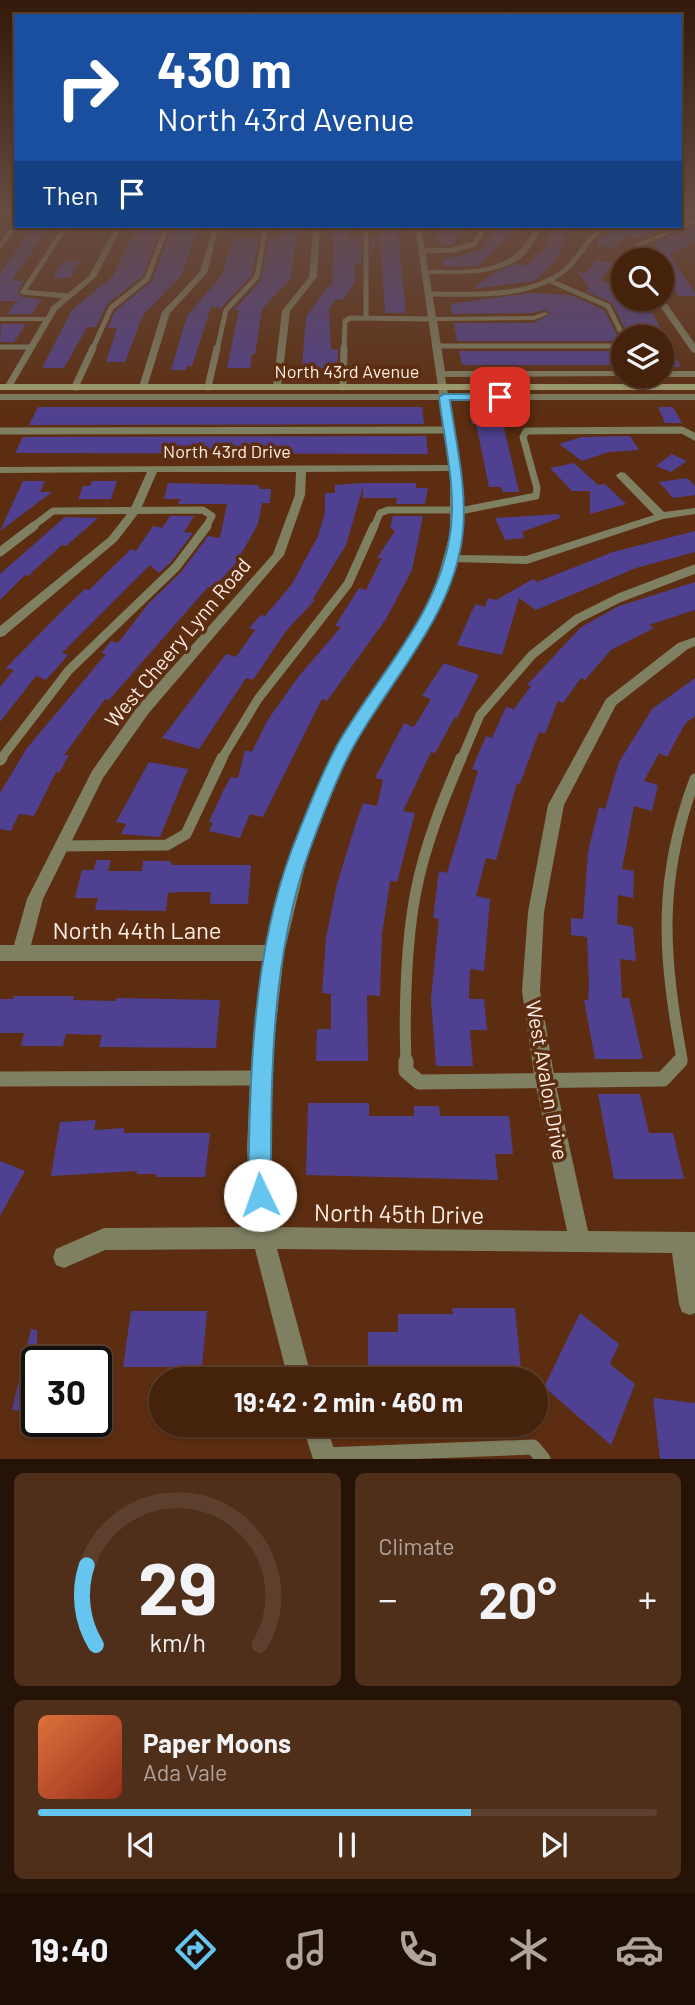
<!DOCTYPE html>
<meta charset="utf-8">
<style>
body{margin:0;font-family:Barlow,sans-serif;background:#4f2f1a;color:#f1f3f6;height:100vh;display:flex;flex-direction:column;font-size:26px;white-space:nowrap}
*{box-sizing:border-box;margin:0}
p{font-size:23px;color:#b0a49d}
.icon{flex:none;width:38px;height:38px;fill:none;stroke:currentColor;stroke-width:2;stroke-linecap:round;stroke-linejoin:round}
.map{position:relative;height:1459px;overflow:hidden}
.panel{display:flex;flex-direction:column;gap:14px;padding:14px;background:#261307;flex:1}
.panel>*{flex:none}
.banner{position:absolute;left:14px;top:14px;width:668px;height:214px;border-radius:0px;box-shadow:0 2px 5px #0004,0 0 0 2px #5d3f2d;background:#1a4fa0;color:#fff;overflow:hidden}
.tools{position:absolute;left:611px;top:248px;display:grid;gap:14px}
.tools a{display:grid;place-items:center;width:63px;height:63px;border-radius:50%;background:#45220c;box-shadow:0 2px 5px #0004,0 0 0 2px #5d3f2d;font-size:35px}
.speed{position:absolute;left:21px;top:1346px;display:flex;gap:14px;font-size:35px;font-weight:700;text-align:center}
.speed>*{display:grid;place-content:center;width:91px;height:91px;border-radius:50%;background:#45220c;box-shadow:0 2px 5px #0004,0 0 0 2px #5d3f2d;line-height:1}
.speed .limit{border:4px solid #111;border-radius:10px;background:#fff;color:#111}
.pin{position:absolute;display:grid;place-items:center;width:60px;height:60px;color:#fff;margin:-30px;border-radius:14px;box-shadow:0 4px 10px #0006}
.me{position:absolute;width:77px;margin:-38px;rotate:357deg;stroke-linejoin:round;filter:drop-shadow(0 0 5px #0008)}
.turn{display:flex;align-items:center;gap:24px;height:147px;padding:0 28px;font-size:32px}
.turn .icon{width:91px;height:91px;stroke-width:2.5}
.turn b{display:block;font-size:49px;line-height:60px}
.then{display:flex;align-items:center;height:66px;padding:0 28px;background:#0003;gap:14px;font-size:26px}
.big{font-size:52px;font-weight:700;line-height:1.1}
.panel .card{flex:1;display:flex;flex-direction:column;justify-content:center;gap:10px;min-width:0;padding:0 24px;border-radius:10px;background:#4f2f1a}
.panel .dial{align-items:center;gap:0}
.dial svg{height:182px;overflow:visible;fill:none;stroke:#5d3f2d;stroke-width:7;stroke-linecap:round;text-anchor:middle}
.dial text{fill:#f1f3f6;stroke:none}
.song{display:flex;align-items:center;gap:21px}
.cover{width:84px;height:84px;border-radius:10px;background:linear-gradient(135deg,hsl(20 70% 55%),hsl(10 70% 35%))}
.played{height:7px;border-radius:4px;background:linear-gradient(90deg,#65c5ee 70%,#5d3f2d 70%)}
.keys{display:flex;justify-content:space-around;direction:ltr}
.heat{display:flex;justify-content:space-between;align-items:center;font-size:38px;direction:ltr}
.panel .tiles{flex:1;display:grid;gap:14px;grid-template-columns:1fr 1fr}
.card:last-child{grid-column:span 2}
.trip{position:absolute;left:149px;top:1367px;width:399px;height:70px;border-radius:35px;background:#45220c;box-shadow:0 2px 5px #0004,0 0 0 2px #5d3f2d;font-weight:700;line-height:70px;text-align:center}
.tab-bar{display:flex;height:112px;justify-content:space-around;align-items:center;background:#1c0e05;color:#b0a49d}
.tab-bar .icon{width:49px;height:49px}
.tab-bar .active{color:#65c5ee}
.tab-bar b{font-size:32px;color:#f1f3f6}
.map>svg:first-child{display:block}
.building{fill:#504091}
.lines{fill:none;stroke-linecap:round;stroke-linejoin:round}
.service-far4{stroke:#7f8061;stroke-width:5}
.service-far3{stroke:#7f8061;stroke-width:7}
.service-far2{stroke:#7f8061;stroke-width:9}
.service-far1{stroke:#7f8061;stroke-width:11}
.service{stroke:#7f8061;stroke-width:15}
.minor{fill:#7f8061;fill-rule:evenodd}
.secondary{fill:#a5a675;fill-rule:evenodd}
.route{fill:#65c5ee;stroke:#42809b;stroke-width:2}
.labels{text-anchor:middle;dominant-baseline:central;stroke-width:7;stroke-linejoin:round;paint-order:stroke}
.far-street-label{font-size:18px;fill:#fcede5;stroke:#5c2d10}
.street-label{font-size:21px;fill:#fcede5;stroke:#5c2d10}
.near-street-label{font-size:24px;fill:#fcede5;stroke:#5c2d10}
</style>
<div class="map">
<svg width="695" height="1459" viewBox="0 0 695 1459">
<rect width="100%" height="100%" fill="#5c2d10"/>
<path class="building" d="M137,226L161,228L143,276L107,304L96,327H87L64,368H42L72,310L113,276Z
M283,226H297L291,278L262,309L255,354H252L250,368H227L239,310H234L261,280L269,238L282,235Z
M379,226H397L406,313H385L380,240L371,252V238H380Z
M444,226H465L452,245H439L437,235Z
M497,226H520L478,266L446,267L441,260L481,250Z
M562,226H569L556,261L534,281L472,289L496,272L518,263L524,267L544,250L550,234Z
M612,226H673L639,239L624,235L616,248L598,246V239L613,232L609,231Z
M32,227L48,228L12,281H24L18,291L21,297L41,299L32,314H7L16,301H0V274Z
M695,227V241L670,255L695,293V296H678L672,287H662V259L653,261L656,244L653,243Z
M172,228H197L182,275L143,315L125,362H106L117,328H108L115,311L152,281Z
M334,229H349V238H361V264H355V283L343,300L336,299L329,309L331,349H338L337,368H302L306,317L328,286L332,287Z
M233,238H259L252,275L221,308L211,307L192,366H187L186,370H171L187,316L222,275Z
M596,260L613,263L600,280L623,291V299H637L653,314L681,367H662V336H629L612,303L586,291L590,289L576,270L585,274Z
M63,261H79L70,278H53Z
M530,293L570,295L604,310L620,341H457L454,323H534L551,313L544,310L533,313L452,314L450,304Z
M1,324H26L14,342H0Z
M459,351H623V365H462Z
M38,407H422L424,424L29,425Z
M658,407H673L682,423H665Z
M469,408H523L527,423H503L519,492H503L501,487H489L476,424H472Z
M426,436L428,454L15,453L23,437Z
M630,436L639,450L609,452L582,461L559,444L582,437Z
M672,454L687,461L671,472L656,466Z
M574,463L598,485L605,484L626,504L590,514V491H572L550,468Z
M687,478L695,486V495L673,498L659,482Z
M23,481H45L40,492H52L0,531Z
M92,481H117L111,499H78L83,486H90Z
M168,483L259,485V489H271L270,503H262L258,524L236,563L213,588L208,587L109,700L105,699L64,755H69L59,773L56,772L34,816L19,814L11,831L0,829V793L27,748L106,654L101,653L111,641L118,643L148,604L181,572L208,536L220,538L227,504H178L181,499H164Z
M363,483H416V488H428L425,504H396L397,498H363V487L346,545L313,599L315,600L286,631L253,680L246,678L199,749L162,738L226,654L236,657L255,630L249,628L261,615L265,616L292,584L318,536L325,512V493H335V485Z
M559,514L560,518L522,532L524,538L505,540L495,518Z
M170,516H194L184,532L193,533L171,562L159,573L150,565L62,653L68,655L46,680L36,676L0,722V687L14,670L6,668L64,609L85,589L89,590L131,549L136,551L153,526L162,528Z
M393,516H423L412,570L386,619L327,701L322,699L263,817L250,814L240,838L209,831L213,823L209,822L224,789L231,777L238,778L245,750L252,752L267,721L299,676L341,627L335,626L359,588L366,590L382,558H377L395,531L390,528Z
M65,517L98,518L66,546L62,545L28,576L25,575L0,600V574Z
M695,531V552L636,568L536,610L519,598L502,655L457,645L475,604L485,607L488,598L496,600L533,579L537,582L613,552Z
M695,582V610L649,625L654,628L611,650L585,680L581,678L563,703L558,701L545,734L539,732L520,784L517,783L496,860L486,858L476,896L490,899L484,971L470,969L469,999H484L487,1030H470L473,1066H436L431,999L439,919L433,918L439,871L447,873L478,771L472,769L486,736L492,738L506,707L514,709L531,686L527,685L581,627L619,606Z
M444,663L479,675L457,718L455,717L435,753L431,752L403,811L415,813L397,882L390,881L382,934L380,996L367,995L368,1061H316L317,1029H331V994L322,993L326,938L337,884L354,829L363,803L377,806L383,780L375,778L404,723L414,727L431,699L422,696Z
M695,678V716L685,724L667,757L659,753L644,781L658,785L652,811L634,806L622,869L634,871L633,898L618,895L617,924L633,927L636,961L620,959L622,998H629L643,1059H595L584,1000H588L589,984L587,937L571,935V918L583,919L588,852L599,807L605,809L619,762L652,709Z
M149,762L188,769L160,837L121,834L126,824L116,822Z
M96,860H111L108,871H142L143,861H171V865H251L248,904H210L211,892H183L168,893L166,911L95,910L98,898H75L82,870H94Z
M14,996H74L73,1000L116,1001V998L220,1000L216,1048L99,1047L102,1035L66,1034L63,1046H21L24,1033H0V999H13Z
M598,1094H640L649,1133H673L684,1179H614Z
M308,1103H369V1116H414V1106H439L440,1116H509L513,1154H495L498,1180L306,1175Z
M96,1120L94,1130L124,1128V1133H210L205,1177H156V1174H136L137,1171L51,1176L60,1122Z
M0,1161L25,1171L0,1216Z
M452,1308H515L522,1379H368V1332H398V1314H453Z
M131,1311H207L202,1367H123Z
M580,1313L619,1344L610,1364L635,1384L611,1445L544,1387Z
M31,1329L37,1330V1411L12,1410Z
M653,1398L695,1403V1459H660Z"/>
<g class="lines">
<path class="service-far4" d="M66,226L23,292L67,296
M366,226V318
M421,251L453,250L474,244L486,226
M548,280L608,306L624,338
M429,294C472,294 532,299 566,269C582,255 587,236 607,226
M437,346H623
M0,347H31
M92,350L111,308L147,279L167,226
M217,350L226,310L257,277L266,226
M344,350L345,321L350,318L433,319"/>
<path class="service-far3" d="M75,387L93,348
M208,387L217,348
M343,387L344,348
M0,431L449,430
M32,527L53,511L203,510L212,516L206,527
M374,527L380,513L388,510H465L536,496L537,488L523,437L526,431L682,430L695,437"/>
<path class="service-far2" d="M0,552L34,526
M0,760L69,670L176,567L207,526
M221,760L258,699L348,584L374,526
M461,760L480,715L532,655L577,619L619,598L695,569"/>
<path class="service-far1" d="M0,760L2,758
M62,846L167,845L186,834L222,758
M406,1063C404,1012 406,941 416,891C425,845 443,800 461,758
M678,1063L682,1059C663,955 657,880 695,779"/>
<path class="service" d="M406,1061V1071L419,1082L663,1079L680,1061
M0,1079L260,1078
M324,1455L533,1447L543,1459"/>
<path class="minor" d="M695,220V224L642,245L637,261H630L637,243Z
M16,223V226H19L0,249V242Z
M116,226H122L96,277L57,310L12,387L5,389L4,387L43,321H0V317H46L51,307L89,276Z
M213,226H219L207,273L170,313L147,387L140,389L139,387L162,312L200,272Z
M314,226H320L317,277L290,311L281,387L277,390L273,387L282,311L309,277Z
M415,226H421L428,270C458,270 494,273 518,252C526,245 531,234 538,226H544C537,235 533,246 525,254C502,277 460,274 429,274L436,317L533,316L545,312L549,314L534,320L437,321L445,371H623L625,376L445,377L448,394H695V400H449C457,450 470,505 456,555L526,556L654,515L617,477L616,475L621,472L625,473L664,512L695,508V514L663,519L527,564L454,562L443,601L412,657L349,752L309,850L284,953L270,1078L267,1148L273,1227L567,1231L535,1081L522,991L528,912L548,805L606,699L678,643L695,637V646L688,649L616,705L564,805L544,912L540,991L555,1081L588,1231L695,1232V1313L690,1315L682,1312L679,1304L672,1253L277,1249L312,1379H288L255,1249L105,1250L64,1268L56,1265L53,1257L56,1249L104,1228L252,1227L247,1148L250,1078L265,961H0V945H14L27,899L92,771L138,706L273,554L295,495L296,472H157L140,511L117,541L4,636L0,637V626L109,537L130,510L147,472L0,473V467L449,465L440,400H0V394H439ZM450,471V534L431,601L402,652L336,750L293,850L268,945H31L43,899L103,778L148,714L284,555L305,495L306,472Z
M662,297L695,344V353L692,352L655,299Z
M662,371H695V377H662Z
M302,1424H326L337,1459H313Z"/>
<path class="secondary" d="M0,384H695V390H0Z"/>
</g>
<linearGradient id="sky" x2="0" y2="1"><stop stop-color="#331909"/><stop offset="0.51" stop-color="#664c42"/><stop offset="1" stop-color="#664c42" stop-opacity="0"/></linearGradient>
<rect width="695" height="417" fill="url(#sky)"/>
<path class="route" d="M444,394H500L505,397L500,400H450C456,443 467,488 463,531C455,616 389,680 351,751C335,781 322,817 310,849C270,958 271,1080 271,1195L268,1203L260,1206L251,1203L248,1195C250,1080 251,958 292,849C305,816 319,779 336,747C375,677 438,617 450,534C457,490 444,441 439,397Z"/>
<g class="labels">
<g class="far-street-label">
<text x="347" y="371">North 43rd Avenue</text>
<text x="227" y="451">North 43rd Drive</text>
</g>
<g class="street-label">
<text transform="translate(177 642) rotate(-50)">West Cheery Lynn Road</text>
<text transform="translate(548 1080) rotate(80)">West Avalon Drive</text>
</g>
<g class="near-street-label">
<text x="137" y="929">North 44th Lane</text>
<text transform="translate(399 1213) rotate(1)">North 45th Drive</text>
</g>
</g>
</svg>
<div class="tools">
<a><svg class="icon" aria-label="search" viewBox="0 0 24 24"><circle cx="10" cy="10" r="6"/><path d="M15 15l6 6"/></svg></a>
<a><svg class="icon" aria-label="layers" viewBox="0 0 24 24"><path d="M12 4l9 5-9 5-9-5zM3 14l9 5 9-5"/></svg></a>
</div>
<div class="speed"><div class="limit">30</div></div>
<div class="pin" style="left:500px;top:397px;background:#d93025"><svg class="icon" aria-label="arrive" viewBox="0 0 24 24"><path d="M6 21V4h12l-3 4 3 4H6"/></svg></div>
<svg class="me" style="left:260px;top:1195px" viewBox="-20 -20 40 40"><circle r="19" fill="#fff"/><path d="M0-13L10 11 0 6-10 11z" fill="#65c5ee"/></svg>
<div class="trip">19:42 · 2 min · 460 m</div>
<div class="banner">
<div class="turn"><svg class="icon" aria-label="right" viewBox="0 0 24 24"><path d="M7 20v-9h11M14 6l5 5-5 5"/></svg><div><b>430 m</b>North 43rd Avenue</div></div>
<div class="then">Then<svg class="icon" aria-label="arrive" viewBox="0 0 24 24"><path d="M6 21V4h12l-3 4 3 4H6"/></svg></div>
</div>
</div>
<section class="panel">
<div class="tiles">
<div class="card dial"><svg viewBox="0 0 100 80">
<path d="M14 69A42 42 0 1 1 86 69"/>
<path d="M14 69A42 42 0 0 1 10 34" stroke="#65c5ee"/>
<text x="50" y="56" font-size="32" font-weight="700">29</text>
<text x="50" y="72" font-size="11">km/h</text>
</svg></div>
<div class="card"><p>Climate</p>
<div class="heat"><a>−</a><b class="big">20°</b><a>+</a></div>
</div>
<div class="card">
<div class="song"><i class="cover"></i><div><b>Paper Moons</b><p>Ada Vale</p></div></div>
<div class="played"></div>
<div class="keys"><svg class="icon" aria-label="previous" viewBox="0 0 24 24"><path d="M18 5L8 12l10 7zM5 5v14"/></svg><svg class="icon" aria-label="pause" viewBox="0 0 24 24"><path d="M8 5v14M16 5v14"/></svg><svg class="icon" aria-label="next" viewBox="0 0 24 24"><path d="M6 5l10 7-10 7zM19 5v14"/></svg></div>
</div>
</div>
</section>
<nav class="tab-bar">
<b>19:40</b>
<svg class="icon active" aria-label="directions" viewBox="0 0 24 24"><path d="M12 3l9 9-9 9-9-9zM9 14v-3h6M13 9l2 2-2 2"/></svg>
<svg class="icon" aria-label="music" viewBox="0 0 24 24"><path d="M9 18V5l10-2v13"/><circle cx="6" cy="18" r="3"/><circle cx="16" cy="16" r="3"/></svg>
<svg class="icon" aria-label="phone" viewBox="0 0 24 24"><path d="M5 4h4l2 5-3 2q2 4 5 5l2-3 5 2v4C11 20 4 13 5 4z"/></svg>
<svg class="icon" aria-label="climate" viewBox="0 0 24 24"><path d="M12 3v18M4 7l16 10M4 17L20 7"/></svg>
<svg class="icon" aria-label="car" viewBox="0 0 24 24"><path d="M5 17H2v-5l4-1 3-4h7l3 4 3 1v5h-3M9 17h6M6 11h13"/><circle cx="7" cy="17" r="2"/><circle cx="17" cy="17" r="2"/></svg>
</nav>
